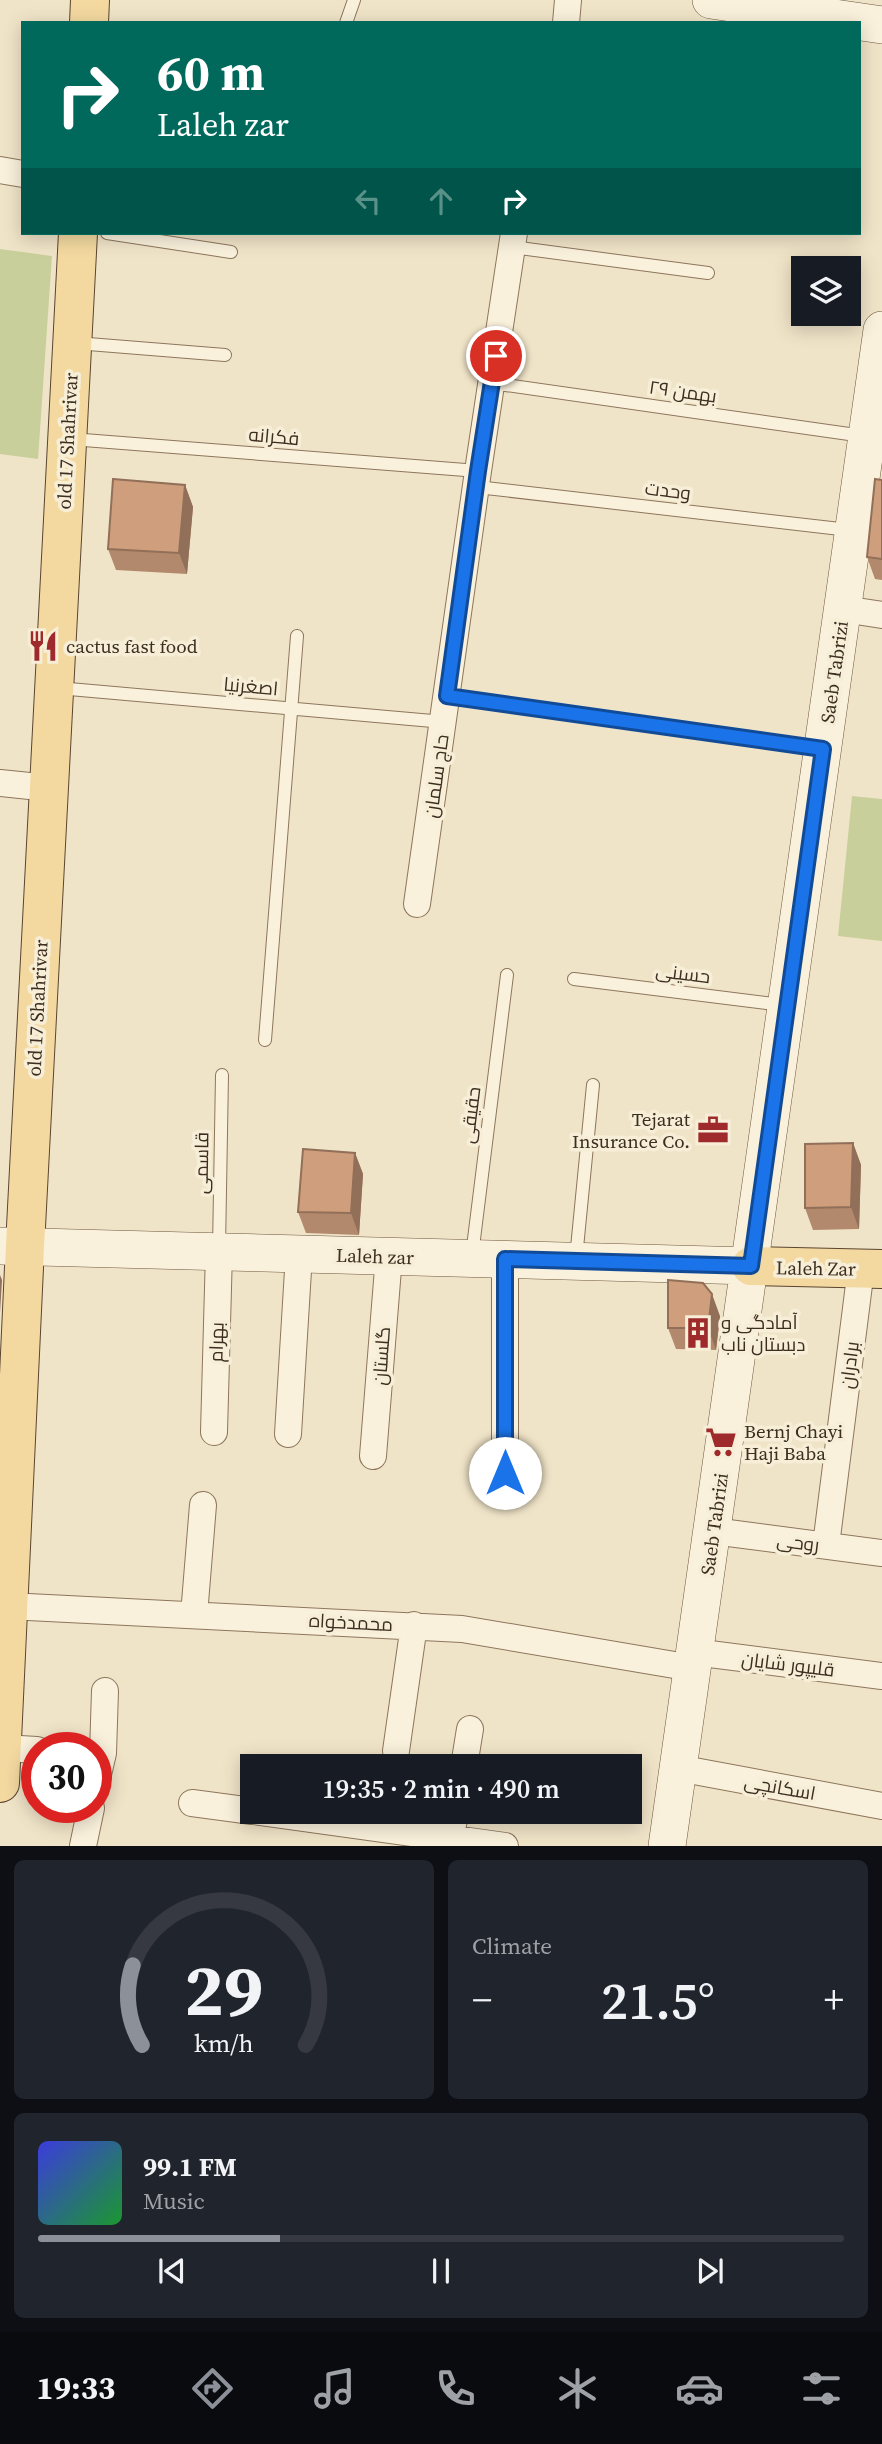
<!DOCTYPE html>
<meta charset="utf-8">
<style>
body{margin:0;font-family:"Source Serif 4",Cairo,serif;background:#20242c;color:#f1f3f6;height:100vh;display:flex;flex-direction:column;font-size:26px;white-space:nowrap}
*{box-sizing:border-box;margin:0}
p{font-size:23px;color:#9ea1a6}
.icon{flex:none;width:38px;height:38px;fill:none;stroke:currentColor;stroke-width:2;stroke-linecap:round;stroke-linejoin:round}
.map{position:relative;height:1846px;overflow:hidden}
.sheet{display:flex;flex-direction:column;gap:14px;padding:14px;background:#0d0f14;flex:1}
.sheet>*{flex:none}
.top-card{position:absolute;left:21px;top:21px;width:840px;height:214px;border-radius:0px;box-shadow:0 4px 18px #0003;background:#00695c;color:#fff;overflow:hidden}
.buttons{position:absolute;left:791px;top:256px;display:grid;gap:14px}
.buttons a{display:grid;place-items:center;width:70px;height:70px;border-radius:0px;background:#171b24;box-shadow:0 4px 18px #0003;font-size:35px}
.speed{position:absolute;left:21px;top:1732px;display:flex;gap:14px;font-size:35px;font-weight:700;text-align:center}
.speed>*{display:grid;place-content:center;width:91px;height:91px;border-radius:50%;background:#171b24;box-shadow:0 4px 18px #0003;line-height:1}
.speed .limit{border:10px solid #d22;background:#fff;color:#111}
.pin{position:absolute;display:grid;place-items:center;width:60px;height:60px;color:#fff;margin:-30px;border:4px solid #fff;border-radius:50%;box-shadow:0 2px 7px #0007}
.me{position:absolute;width:77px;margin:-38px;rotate:0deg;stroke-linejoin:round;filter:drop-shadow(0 0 5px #0008)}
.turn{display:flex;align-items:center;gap:24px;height:147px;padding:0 21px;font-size:32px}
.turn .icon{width:91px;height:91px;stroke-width:2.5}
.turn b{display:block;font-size:49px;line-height:60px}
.lanes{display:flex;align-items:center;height:66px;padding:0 21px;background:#0003;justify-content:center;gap:35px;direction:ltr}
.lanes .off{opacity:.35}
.big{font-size:52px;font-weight:600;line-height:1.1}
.sheet .tile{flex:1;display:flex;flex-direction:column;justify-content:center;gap:10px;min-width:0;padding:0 24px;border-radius:10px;background:#20242c}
.sheet .dial{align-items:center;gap:0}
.dial svg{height:182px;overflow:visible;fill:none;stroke:#363941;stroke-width:7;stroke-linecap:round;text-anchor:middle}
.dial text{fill:#f1f3f6;stroke:none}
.song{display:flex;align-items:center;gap:21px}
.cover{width:84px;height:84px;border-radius:10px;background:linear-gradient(135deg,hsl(240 70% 55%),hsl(130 70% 35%))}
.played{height:7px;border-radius:4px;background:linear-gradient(90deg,#8c9099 30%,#363941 30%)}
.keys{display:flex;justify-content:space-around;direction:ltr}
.heat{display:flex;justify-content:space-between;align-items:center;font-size:38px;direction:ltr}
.sheet .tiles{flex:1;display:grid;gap:14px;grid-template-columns:1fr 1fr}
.tile:last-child{grid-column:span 2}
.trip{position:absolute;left:240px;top:1754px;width:402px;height:70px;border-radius:0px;background:#171b24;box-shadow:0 4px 18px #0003;font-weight:600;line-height:70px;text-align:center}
.tabs{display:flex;height:112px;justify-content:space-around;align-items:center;background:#090b0e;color:#9ea1a6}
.tabs .icon{width:49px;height:49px}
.tabs .active{color:#8c9099}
.tabs b{font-size:32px;color:#f1f3f6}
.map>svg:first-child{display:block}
.green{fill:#c9cf9b}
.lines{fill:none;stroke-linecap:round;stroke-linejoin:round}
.lane-casing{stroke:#8d765c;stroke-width:14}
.street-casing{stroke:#8d765c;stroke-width:28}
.secondary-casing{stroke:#6f573f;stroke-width:38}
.primary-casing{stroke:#5b4430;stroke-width:40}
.lane{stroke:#faf1dc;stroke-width:12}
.street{stroke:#faf1dc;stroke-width:26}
.secondary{stroke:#faf1dc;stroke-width:37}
.primary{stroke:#f3d9a0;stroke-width:38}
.wall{fill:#b2896c}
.shaded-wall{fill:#916f58}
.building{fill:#cf9f7d;stroke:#916f58;stroke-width:2}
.route-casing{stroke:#114b97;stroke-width:18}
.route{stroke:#1a73e8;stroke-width:12}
.labels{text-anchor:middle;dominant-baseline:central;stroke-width:7;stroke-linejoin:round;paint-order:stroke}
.street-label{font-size:19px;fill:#3d2e20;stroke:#f7eed8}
.poi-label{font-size:19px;fill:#3d2e20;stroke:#f7eed8;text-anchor:start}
</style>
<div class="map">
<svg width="882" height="1846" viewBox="0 0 882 1846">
<rect width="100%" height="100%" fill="#f0e4c8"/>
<path class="green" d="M0,249L52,256L38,459L0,454Z
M852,796L882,799V941L838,936Z"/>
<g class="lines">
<defs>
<path id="lane" d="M346,23L354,0
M107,233L231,252
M512,247L708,273
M76,343L225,355
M492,383L863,436
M71,439L478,471
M477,487L849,530
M58,688L444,722
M447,696L821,749
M574,979L782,1005
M265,1040L297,636
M219,1248L222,1075
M472,1255L507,975
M576,1258L593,1085"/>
<path id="street" d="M566,23L568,0
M0,170L23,174
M843,609L882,615
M0,783L49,788
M417,904L478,471L514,233
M214,1432L219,1252
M288,1434L299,1254
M373,1456L389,1256
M505,1473V1259
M713,1531L882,1553
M826,1545L861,1269
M8,1606L462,1629L692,1668
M194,1615L203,1505
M694,1652L882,1676
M2,1748L37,1750
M396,1751L414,1625
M96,1753H103L96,1783
M103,1753L105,1691
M464,1766L470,1729
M678,1768L882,1806
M192,1803L252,1811
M254,1811L505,1846
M450,1838L456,1811
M83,1846L91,1808"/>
<path id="secondary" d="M711,0L882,25
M0,1246L751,1266
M667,1846L882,330"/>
<path id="primary" d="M89,23L90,0
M751,1266L882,1269
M0,1783L25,1246L78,233"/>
</defs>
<use href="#lane" class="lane-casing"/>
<use href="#street" class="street-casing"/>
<use href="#secondary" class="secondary-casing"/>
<use href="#primary" class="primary-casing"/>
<use href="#lane" class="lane"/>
<use href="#street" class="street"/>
<use href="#secondary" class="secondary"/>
<use href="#primary" class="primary"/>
</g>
<path class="wall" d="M882,480V580L875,579L867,557Z
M185,485L193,507L187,574L116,570L108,549Z
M853,1143L861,1165L859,1229L813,1230L805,1208Z
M355,1153L363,1174L359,1235L306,1233L298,1212Z
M720,1316L716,1350L676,1349L668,1328Z"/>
<path class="shaded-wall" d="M185,485L193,507L187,574L179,553Z
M853,1143L861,1165L859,1229L851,1207Z
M355,1153L363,1174L359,1235L351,1213Z
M0,1275L2,1280L0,1313Z
M712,1294L720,1316L716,1350L708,1328Z"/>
<path class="building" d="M113,479L185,485L179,553L108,549Z
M875,479L882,480V559L867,557Z
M853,1143L851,1207L805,1208V1144Z
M303,1149L355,1153L351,1213L298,1212Z
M668,1280L703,1283L712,1294L708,1328H668Z"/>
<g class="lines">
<defs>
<path id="route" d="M496,356L478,471L447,696L823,749L751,1266L505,1259V1473"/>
</defs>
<use href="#route" class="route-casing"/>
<use href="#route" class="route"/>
</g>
<defs>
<symbol id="restaurant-bare" viewBox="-9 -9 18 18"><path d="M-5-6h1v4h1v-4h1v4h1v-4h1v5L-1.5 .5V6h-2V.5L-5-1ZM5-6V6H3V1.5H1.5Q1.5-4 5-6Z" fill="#9e2a2b" stroke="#f7eed8" stroke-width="2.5" paint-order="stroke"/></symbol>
<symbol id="office-bare" viewBox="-9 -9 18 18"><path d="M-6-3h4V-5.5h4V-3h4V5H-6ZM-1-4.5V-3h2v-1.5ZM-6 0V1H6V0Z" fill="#9e2a2b" stroke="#f7eed8" stroke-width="2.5" paint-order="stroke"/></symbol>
<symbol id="building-bare" viewBox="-9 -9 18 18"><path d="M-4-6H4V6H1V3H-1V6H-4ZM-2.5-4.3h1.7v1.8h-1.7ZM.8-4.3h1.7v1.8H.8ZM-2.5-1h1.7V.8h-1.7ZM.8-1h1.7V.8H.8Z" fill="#9e2a2b" stroke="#f7eed8" stroke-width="2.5" paint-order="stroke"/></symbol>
<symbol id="supermarket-bare" viewBox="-9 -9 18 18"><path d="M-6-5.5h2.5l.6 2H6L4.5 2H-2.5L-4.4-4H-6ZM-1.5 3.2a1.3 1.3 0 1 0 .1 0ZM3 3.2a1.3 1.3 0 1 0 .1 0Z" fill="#9e2a2b" stroke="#f7eed8" stroke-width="2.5" paint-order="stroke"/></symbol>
</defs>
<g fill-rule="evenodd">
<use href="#restaurant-bare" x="21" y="624" width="44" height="44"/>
<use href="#office-bare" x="691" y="1108" width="44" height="44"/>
<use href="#building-bare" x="676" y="1311" width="44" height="44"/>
<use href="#supermarket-bare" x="699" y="1420" width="44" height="44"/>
</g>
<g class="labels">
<g class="street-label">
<text transform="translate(683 391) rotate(8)">۲۹ بهمن</text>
<text transform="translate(274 436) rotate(5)">فکرانه</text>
<text transform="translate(67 441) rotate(-87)">old 17 Shahrivar</text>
<text transform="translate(668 490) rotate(7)">وحدت</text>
<text transform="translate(834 672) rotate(-82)">Saeb Tabrizi</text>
<text transform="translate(251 686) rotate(5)">اصغرنیا</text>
<text transform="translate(436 776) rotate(-82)">حاج سلمان</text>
<text transform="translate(683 973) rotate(7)">حسینی</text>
<text transform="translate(37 1008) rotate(-87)">old 17 Shahrivar</text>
<text transform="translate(470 1115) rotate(-83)">حقیقی</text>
<text transform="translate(201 1163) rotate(-89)">قاسمی</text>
<text transform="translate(375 1256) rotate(2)">Laleh zar</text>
<text transform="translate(816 1268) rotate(1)">Laleh Zar</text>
<text transform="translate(216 1342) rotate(-88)">بهرام</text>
<text transform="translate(381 1356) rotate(-86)">گلستان</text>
<text transform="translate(849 1365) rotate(-83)">برادران</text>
<text transform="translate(714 1524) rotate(-82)">Saeb Tabrizi</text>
<text transform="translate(798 1542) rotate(7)">روحی</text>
<text transform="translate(351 1622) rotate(3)">محمدخواه</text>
<text transform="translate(788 1664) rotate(7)">قلیپور شایان</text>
<text transform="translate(780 1787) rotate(10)">اسکانچی</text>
</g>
<g class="poi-label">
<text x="66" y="646">cactus fast food</text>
<text x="690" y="1119" text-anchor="end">Tejarat<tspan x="690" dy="22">Insurance Co.</tspan></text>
<text x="721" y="1322">آمادگی و<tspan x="721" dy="22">دبستان ناب</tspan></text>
<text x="744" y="1431">Bernj Chayi<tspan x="744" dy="22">Haji Baba</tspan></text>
</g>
</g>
</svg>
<div class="buttons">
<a><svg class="icon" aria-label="layers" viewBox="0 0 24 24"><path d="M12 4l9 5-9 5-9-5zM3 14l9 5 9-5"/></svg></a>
</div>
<div class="speed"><div class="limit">30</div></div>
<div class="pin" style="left:496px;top:356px;background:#d93025"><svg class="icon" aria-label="arrive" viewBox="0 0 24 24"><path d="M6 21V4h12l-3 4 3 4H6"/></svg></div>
<svg class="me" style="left:505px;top:1473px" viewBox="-20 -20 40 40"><circle r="19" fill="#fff"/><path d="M0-13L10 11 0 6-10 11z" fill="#1a73e8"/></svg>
<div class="trip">19:35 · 2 min · 490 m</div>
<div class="top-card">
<div class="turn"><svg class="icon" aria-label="right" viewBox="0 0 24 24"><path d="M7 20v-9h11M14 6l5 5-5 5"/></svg><div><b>60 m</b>Laleh zar</div></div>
<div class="lanes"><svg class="icon off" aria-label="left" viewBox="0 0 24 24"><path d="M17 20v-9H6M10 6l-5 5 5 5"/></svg><svg class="icon off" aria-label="ahead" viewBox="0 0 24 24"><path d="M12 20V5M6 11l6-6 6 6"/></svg><svg class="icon" aria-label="right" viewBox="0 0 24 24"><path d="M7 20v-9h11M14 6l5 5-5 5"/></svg></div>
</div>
</div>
<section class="sheet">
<div class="tiles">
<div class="tile dial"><svg viewBox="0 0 100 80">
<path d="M14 69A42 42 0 1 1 86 69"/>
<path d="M14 69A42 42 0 0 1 10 34" stroke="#8c9099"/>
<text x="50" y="56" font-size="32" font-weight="700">29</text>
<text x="50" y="72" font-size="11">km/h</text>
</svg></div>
<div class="tile"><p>Climate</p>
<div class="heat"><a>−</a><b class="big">21.5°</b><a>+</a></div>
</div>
<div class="tile">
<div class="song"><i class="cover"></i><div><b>99.1 FM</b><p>Music</p></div></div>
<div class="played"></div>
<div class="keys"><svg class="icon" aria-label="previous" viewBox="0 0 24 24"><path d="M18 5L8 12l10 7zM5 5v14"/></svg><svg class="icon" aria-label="pause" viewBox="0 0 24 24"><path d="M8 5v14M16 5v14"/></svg><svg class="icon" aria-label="next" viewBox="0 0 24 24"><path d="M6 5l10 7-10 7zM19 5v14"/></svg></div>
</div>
</div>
</section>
<nav class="tabs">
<b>19:33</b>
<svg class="icon active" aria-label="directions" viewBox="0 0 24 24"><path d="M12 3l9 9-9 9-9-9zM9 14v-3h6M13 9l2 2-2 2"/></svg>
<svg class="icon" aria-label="music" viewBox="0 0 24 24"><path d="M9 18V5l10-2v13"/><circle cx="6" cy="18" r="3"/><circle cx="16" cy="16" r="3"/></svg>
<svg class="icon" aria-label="phone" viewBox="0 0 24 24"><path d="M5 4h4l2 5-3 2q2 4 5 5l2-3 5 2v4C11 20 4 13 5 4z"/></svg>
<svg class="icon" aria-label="climate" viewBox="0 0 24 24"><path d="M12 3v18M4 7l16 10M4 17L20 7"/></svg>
<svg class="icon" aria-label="car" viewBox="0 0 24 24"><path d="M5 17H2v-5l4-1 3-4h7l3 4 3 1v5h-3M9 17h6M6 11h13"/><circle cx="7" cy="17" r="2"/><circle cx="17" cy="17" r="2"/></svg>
<svg class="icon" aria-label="filters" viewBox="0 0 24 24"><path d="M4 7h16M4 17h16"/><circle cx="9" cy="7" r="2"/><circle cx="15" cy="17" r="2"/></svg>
</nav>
